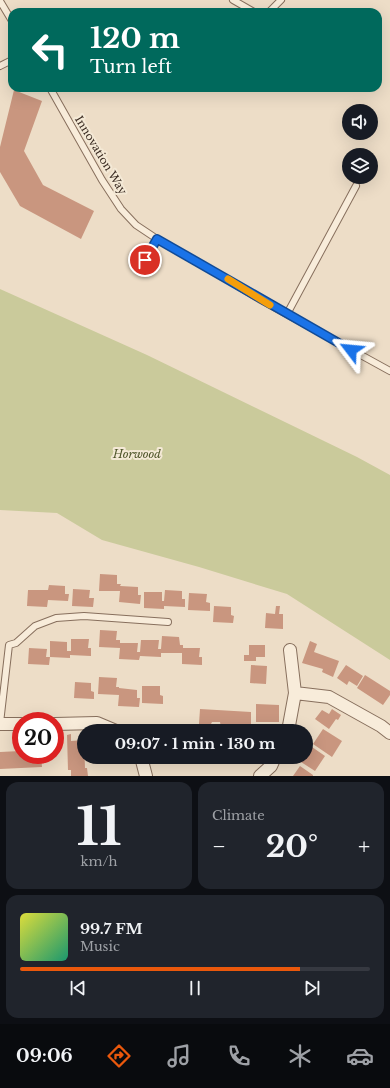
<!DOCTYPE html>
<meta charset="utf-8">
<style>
body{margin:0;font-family:"Libre Baskerville",serif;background:#20242c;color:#f1f3f6;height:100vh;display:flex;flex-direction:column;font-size:15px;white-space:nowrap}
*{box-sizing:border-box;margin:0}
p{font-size:13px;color:#9ea1a6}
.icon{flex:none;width:22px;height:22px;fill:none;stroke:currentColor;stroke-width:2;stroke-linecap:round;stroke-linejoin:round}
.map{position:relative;height:776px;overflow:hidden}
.sheet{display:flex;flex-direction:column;gap:6px;padding:6px;background:#0d0f14;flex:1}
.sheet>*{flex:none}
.banner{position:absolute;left:8px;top:8px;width:374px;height:84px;border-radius:12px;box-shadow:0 4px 16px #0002;background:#00695c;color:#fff;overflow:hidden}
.controls{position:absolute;left:342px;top:104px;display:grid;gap:8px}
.controls a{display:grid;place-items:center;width:36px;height:36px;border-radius:50%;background:#171b24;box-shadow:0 4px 16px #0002;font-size:20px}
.speed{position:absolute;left:12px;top:712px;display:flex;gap:8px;font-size:20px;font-weight:700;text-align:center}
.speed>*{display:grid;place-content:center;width:52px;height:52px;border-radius:50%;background:#171b24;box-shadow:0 4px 16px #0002;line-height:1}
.speed .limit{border:6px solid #d22;background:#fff;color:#111}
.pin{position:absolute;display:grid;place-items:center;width:34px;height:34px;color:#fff;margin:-17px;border:2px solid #fff;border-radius:50%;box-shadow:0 1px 4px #0007}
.me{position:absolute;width:44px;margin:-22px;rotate:299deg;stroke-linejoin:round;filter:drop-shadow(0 0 3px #0008)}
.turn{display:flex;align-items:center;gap:14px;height:84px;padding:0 16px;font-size:18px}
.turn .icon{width:52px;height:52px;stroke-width:2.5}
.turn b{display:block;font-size:28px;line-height:34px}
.big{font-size:30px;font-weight:800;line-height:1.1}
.sheet .widget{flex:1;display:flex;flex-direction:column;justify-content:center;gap:6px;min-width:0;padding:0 14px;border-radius:12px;background:#20242c}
.sheet .dial{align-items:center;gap:0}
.dial b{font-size:52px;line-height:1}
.song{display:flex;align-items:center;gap:12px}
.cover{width:48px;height:48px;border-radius:6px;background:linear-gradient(135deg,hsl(60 70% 55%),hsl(160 70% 35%))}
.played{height:4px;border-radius:2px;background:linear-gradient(90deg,#ea580c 80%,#363941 80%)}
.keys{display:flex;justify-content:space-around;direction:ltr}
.heat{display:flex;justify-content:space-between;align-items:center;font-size:22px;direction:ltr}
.sheet .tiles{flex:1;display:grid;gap:6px;grid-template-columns:1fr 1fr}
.widget:last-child{grid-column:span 2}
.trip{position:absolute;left:77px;top:724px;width:236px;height:40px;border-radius:20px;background:#171b24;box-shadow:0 4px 16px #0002;font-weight:800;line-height:40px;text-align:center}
.tab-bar{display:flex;height:64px;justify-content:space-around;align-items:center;background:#090b0e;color:#9ea1a6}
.tab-bar .icon{width:28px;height:28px}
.tab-bar .active{color:#ea580c}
.tab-bar b{font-size:18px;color:#f1f3f6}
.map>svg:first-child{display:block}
.green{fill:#caca9b}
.building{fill:#c9967f}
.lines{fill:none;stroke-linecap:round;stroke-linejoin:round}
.lane-casing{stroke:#876f5d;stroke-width:8}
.street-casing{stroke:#876f5d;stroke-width:14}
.lane{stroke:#f8ecda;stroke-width:6}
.street{stroke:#f8ecda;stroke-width:12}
.route-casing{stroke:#114b97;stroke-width:10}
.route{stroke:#1a73e8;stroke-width:7}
.slow{stroke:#f59e0b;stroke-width:7}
.labels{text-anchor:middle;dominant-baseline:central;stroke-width:4;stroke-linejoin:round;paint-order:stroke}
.street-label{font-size:11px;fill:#382920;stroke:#f4e9d6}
.park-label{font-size:11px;font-style:italic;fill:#4d5428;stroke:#f4e9d6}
</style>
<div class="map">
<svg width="390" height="776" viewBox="0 0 390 776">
<rect width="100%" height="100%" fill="#edddc7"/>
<path class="green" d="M0,289L147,355L357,457L390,475V660L287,594L199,567L102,540L57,513L0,510Z"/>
<path class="building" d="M14,90L42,101L24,151L43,185L94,211L81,239L20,206L0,172V147Z
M100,574L117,575V584H121L120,586L138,587V595H141L140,604L119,602L120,591H99Z
M49,585L65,586V594H69L68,601L48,600L47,607L27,606L28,590H48Z
M73,589L90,590L89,598H94L93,607L72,606Z
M165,590L182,591V599H185V607L164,606V609L144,608V592H162V601H164Z
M189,593L207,594L206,602L210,603V611L188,610Z
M214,606L231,607V615L234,616L233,623L213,622Z
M276,606H280L279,614H283V629L265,628L266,613L275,614Z
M100,630L117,631L116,640H120V643H138L137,652H140L141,640H159L158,649H161L162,636L179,637L180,645H183V648H200L199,657H202V665L182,664V653H161V657L140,656L139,660L119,659L120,648L99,647Z
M71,639H89L88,648H91V656L70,655V658L50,657V641L67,642V651H71Z
M310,641L317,644L314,652L339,661L333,677L322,672L323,669L302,663Z
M249,645H265V657H256V661H244V655H249Z
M29,648L47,649L46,657H50L49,665L28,664Z
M251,665L267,666L266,684L250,683Z
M346,665L363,676L357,686L349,681L347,685L337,678Z
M365,675L390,691V695L383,705L357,688Z
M99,677L117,678L116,687H119V688L137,690V698H140L139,707L118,706L119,695L98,694Z
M75,682L91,683V691L94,692V699L74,698Z
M142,686H160V695L163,696V704L142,703Z
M256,704L279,705V722H256Z
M200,709L251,712V725H245L244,728L221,727L220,722H212L211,724H199Z
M332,709L341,715L338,720L336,719L329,729L315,719L322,710L329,714Z
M323,729L342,741L332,757L313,744Z
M71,734V741L84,740L85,768H87L88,776H71V770H68L67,735Z
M312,747L325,756L315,771L301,762Z
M21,751V755H41L42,767L0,769V752Z
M300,766L313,775V776H293Z"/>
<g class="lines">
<defs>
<path id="lane" d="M233,0L254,12
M0,1L12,21
M269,12L281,0
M0,66L12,60
M50,88L102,180L121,209L136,225L157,239L225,278L261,300L390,371
M139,270L157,239
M287,314L356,186
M0,723L9,645L16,643L35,626L56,618L84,616L168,622"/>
<path id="street" d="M295,693L329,697L381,726L390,733
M0,724H21
M55,724L97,723L116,731
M288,731L295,693L290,650
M141,757L146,776
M260,776L271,766L275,757"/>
</defs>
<use href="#lane" class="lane-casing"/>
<use href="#street" class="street-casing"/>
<use href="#lane" class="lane"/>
<use href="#street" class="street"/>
</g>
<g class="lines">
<defs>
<path id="route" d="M145,260L157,239L351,350"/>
</defs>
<use href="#route" class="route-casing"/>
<use href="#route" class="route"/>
<path class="slow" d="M228,279L270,305"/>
</g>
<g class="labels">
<g class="street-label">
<text transform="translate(101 155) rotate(59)">Innovation Way</text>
</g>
<g class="park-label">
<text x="137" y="454">Horwood</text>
</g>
</g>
</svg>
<div class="controls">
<a><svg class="icon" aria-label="sound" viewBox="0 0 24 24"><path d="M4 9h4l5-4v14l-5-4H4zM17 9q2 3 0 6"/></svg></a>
<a><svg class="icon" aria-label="layers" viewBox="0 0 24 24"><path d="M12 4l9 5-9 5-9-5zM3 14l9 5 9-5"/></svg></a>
</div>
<div class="speed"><div class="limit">20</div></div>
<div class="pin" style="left:145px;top:260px;background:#d93025"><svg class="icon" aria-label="arrive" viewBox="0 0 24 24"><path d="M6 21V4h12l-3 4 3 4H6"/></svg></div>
<svg class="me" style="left:351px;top:350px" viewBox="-20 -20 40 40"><path d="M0-17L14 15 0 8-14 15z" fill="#1a73e8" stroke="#fff" stroke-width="4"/></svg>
<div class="trip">09:07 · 1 min · 130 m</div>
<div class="banner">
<div class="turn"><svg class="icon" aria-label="left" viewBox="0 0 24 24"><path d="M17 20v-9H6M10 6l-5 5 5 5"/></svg><div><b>120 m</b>Turn left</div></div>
</div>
</div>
<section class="sheet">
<div class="tiles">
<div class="widget dial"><b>11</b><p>km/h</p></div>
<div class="widget"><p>Climate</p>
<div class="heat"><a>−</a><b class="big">20°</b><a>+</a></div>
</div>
<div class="widget">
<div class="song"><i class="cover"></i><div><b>99.7 FM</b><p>Music</p></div></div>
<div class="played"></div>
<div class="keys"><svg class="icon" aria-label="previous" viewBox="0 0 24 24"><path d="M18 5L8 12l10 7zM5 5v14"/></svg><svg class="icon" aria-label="pause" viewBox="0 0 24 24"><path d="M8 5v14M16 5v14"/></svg><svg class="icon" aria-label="next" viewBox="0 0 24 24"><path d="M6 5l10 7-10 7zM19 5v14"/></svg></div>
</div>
</div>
</section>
<nav class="tab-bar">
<b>09:06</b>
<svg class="icon active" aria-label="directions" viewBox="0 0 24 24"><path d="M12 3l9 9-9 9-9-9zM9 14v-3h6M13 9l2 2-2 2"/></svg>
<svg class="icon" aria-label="music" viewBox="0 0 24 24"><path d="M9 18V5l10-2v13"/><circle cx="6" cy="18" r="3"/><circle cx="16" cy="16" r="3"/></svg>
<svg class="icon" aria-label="phone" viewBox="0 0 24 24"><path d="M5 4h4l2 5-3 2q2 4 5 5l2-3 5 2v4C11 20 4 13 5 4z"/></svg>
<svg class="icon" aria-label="climate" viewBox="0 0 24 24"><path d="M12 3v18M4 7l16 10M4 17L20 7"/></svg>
<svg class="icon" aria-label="car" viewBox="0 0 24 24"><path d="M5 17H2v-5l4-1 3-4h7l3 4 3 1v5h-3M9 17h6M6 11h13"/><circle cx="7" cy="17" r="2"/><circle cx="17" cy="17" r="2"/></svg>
</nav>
